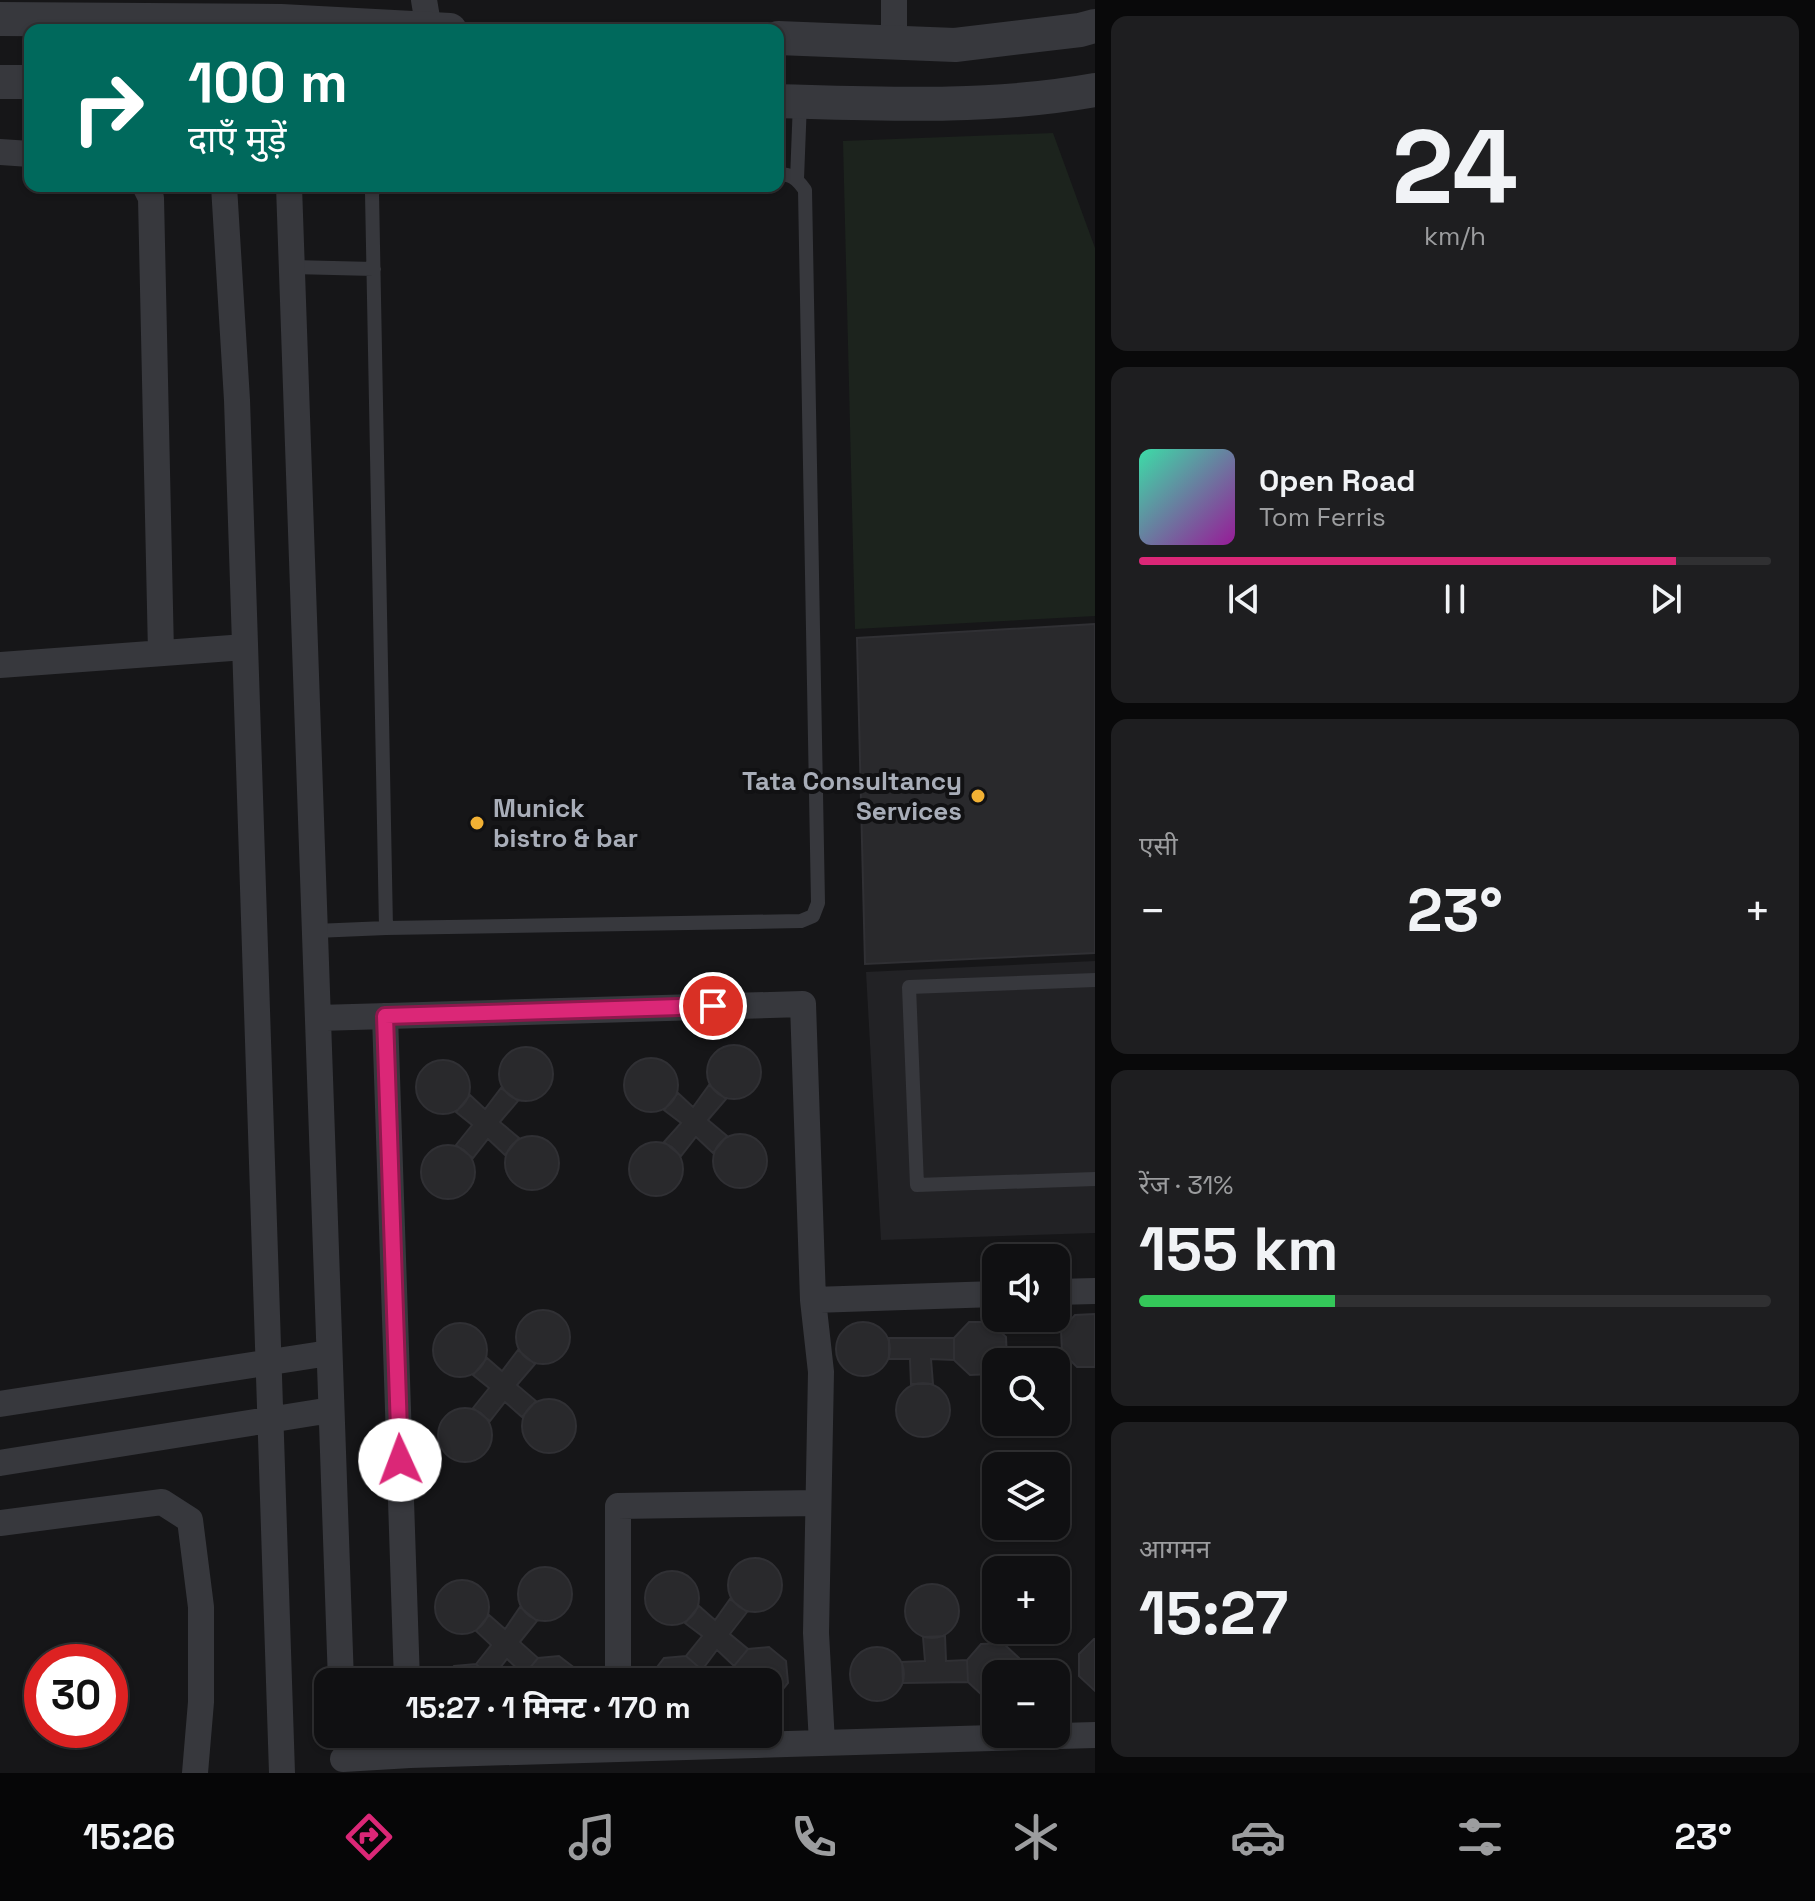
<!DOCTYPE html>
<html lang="hi">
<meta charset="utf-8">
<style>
body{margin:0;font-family:"Space Grotesk","Noto Sans Devanagari",sans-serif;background:#1e1e20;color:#f1f3f6;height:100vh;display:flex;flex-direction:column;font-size:30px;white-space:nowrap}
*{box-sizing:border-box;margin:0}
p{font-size:26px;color:#9c9d9f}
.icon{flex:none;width:44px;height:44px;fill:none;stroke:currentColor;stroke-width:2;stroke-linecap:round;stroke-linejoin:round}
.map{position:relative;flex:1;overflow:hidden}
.drawer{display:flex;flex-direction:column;gap:16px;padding:16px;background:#09090a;width:720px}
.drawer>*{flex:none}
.banner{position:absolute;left:24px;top:24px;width:760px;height:168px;border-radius:16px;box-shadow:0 2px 6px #0004,0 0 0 2px #303032;background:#00695c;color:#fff;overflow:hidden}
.tools{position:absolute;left:982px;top:1244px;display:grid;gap:16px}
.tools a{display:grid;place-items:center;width:88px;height:88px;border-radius:16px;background:#101012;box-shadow:0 2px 6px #0004,0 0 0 2px #303032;font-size:40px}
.speed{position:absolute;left:24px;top:1644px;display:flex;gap:16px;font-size:40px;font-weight:700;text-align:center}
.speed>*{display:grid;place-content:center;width:104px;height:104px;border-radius:50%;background:#101012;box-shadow:0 2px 6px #0004,0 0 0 2px #303032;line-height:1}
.speed .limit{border:12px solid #d22;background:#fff;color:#111}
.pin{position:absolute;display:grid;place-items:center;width:68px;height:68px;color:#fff;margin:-34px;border:4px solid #fff;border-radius:50%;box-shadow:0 2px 8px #0007}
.me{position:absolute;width:88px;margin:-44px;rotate:358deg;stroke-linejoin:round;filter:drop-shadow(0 0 6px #0008)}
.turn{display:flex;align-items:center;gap:28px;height:168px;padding:0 32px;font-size:36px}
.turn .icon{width:104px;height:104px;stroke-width:2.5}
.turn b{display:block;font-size:56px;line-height:68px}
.big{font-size:60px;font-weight:700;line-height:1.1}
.drawer .widget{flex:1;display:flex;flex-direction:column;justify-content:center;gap:12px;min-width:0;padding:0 28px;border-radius:16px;background:#1e1e20}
.drawer .dial{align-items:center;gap:0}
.dial b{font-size:104px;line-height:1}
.song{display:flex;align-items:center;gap:24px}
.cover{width:96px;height:96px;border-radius:12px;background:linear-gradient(135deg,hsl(160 70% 55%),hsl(300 70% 35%))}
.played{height:8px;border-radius:4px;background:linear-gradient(90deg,#db2777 85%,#303032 85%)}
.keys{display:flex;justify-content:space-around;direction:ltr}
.heat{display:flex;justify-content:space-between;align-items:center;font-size:44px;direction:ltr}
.charge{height:12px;border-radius:6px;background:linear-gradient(90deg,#34c759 31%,#303032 0)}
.trip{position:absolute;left:314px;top:1668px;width:468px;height:80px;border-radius:16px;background:#101012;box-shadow:0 2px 6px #0004,0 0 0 2px #303032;font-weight:700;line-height:80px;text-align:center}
.tabs{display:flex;height:128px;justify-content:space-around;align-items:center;background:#060607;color:#9c9d9f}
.tabs .icon{width:56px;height:56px}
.tabs .current{color:#db2777}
.tabs b{font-size:36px;color:#f1f3f6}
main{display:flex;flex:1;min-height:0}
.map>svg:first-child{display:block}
.built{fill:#222225}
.green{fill:#1c231d}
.building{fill:#29292c;stroke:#303034;stroke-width:2}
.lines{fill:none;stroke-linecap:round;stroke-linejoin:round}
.service{stroke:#37383d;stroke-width:14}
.minor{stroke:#37383d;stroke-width:26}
.tertiary{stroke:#37383d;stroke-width:34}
.route-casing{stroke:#8e194d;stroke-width:20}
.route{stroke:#db2777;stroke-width:14}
.poi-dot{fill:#f2b134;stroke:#111113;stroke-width:3}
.labels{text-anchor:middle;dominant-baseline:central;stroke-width:8;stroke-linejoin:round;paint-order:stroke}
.poi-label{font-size:26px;font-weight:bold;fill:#a8adb8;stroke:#111113;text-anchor:end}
</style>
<main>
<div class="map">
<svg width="1095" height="1773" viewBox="0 0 1095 1773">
<rect width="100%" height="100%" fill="#161618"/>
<path class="built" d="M1095,961V1233L881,1240L866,972Z"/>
<path class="green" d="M1053,133L1095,248V616L855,629L843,141Z"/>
<path class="building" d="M1095,624V953L865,964L857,638Z
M707 1072a27 27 0 1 1 54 0a27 27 0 1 1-54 0Z
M499 1074a27 27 0 1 1 54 0a27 27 0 1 1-54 0Z
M624 1085a27 27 0 1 1 54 0a27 27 0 1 1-54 0Z
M416 1087a27 27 0 1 1 54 0a27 27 0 1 1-54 0Z
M709,1085L726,1099L708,1120L727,1136L713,1153L696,1137L681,1156L664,1142L681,1123L664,1110L678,1093L693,1107Z
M501,1088L518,1101L500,1122L519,1138L505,1155L488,1139L473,1158L456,1145L472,1125L456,1112L470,1095L485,1109Z
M713 1161a27 27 0 1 1 54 0a27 27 0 1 1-54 0Z
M505 1163a27 27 0 1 1 54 0a27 27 0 1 1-54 0Z
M629 1169a27 27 0 1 1 54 0a27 27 0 1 1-54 0Z
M421 1172a27 27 0 1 1 54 0a27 27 0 1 1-54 0Z
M516 1337a27 27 0 1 1 54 0a27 27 0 1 1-54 0Z
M1095,1314V1367H1077L1062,1352L1061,1330L1075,1315Z
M969,1322H990L1006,1337L1007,1359L1003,1362H996V1370L992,1374L970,1375L954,1360V1338Z
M836 1349a27 27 0 1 1 54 0a27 27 0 1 1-54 0Z
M433 1350a27 27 0 1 1 54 0a27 27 0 1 1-54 0Z
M889,1338H954V1360L931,1359L933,1384H911L910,1359H889Z
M518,1350L535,1364L517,1385L536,1401L522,1417L505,1402L490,1421L473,1408L489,1388L473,1375L487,1358L502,1371Z
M896 1410a27 27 0 1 1 54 0a27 27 0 1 1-54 0Z
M522 1426a27 27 0 1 1 54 0a27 27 0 1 1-54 0Z
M438 1435a27 27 0 1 1 54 0a27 27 0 1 1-54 0Z
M728 1585a27 27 0 1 1 54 0a27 27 0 1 1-54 0Z
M518 1594a27 27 0 1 1 54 0a27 27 0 1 1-54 0Z
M645 1598a27 27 0 1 1 54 0a27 27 0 1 1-54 0Z
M435 1607a27 27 0 1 1 54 0a27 27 0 1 1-54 0Z
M905 1611a27 27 0 1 1 54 0a27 27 0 1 1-54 0Z
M730,1599L747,1612L730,1634L748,1649L734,1666L717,1650L702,1670L686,1656L702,1636L685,1623L699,1606L715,1620Z
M520,1607L537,1621L520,1642L538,1658L524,1675L507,1659L492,1678L476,1664L491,1645L476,1631L489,1615L505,1629Z
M945,1636L946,1661L967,1660L968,1682L903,1683L902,1662L925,1661L923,1637Z
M1094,1639H1095V1691L1079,1676V1654Z
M1003,1643L1019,1658L1020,1674H996V1696L984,1697L968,1682L967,1660L981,1644Z
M769,1647L786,1661L788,1683L775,1699L768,1700V1682H736L734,1666L748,1649Z
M850 1674a27 27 0 1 1 54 0a27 27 0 1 1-54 0Z
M559,1656L576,1669L577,1682H525L524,1675L538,1658Z
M686,1656L702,1670L704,1682H652L651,1675L664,1658Z
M476,1664L492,1678L493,1682H441L454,1666Z"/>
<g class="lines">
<path class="service" d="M797,179L800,102
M376,186L372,193L386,928L801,921L813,916L818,903L805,190C797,179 792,174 778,174
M292,267L374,269
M315,931L386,928
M1095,980L909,987L917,1185L1095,1179"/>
<path class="minor" d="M424,0L429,30
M894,0V42
M0,152L30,154
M145,186L151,198L161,653
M224,186L237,400L282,1773
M289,186L341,1682
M0,665L245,647
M385,1016L407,1682
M318,1018L803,1004L813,1300L996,1294
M1056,1292L1095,1291
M813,1300L821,1372L816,1633L822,1743
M0,1404L329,1353
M0,1463L331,1410
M0,1523L162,1502L190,1520L201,1607V1702L195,1773
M618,1682V1506L818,1503
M409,1734L410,1755L1095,1735
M343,1759L410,1755"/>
<path class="tertiary" d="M0,19L281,21L450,30
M778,38L955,45L1080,30L1095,26
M0,82H30
M778,101C884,104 990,109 1095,90"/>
</g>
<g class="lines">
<defs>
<path id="route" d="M400,1460L385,1016L713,1006"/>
</defs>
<use href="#route" class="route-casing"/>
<use href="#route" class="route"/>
</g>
<g class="poi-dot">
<circle cx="978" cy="796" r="8"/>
<circle cx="477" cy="823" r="8"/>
</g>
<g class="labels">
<g class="poi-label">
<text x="962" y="781">Tata Consultancy<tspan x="962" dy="30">Services</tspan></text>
<text x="493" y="808" text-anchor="start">Munick<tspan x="493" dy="30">bistro &amp; bar</tspan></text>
</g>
</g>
</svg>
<div class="tools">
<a><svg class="icon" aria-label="sound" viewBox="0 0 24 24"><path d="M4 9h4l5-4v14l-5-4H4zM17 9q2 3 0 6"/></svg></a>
<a><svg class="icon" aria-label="search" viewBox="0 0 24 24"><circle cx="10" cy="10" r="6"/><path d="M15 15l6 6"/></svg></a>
<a><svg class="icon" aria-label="layers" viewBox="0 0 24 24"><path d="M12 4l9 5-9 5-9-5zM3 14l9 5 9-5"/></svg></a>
<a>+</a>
<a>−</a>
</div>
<div class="speed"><div class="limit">30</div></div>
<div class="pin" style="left:713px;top:1006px;background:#d93025"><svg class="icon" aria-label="arrive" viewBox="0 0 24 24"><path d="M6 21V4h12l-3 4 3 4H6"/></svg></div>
<svg class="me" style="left:400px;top:1460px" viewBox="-20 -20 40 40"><circle r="19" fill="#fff"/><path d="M0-13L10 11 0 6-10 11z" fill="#db2777"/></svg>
<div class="trip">15:27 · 1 मिनट · 170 m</div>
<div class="banner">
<div class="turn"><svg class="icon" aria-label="right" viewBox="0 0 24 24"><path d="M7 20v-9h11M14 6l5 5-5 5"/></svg><div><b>100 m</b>दाएँ मुड़ें</div></div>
</div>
</div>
<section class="drawer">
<div class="widget dial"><b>24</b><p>km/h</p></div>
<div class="widget">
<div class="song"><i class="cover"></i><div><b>Open Road</b><p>Tom Ferris</p></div></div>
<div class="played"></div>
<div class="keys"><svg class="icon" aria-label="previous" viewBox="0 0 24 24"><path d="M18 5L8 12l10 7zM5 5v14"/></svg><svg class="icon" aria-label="pause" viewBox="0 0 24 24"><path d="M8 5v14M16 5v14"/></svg><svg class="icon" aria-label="next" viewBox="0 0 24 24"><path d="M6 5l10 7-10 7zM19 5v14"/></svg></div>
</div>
<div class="widget"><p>एसी</p>
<div class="heat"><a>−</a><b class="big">23°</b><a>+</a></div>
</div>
<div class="widget"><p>रेंज · 31%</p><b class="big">155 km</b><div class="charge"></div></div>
<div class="widget"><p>आगमन</p><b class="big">15:27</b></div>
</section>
</main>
<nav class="tabs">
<b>15:26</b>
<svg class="icon current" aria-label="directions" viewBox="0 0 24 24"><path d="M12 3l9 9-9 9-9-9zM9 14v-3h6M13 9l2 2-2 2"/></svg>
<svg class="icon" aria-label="music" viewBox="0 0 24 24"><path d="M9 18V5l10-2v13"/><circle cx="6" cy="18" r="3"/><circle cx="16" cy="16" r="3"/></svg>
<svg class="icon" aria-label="phone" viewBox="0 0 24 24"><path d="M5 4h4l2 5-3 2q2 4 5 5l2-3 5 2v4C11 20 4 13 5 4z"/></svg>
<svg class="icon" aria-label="climate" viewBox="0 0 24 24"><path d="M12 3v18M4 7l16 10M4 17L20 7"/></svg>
<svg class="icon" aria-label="car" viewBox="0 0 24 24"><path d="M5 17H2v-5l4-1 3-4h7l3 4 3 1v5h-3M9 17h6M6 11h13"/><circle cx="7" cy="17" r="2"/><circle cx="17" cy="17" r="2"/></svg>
<svg class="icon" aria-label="filters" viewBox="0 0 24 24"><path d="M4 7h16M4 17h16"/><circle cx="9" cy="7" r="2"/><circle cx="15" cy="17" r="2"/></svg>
<b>23°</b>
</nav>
